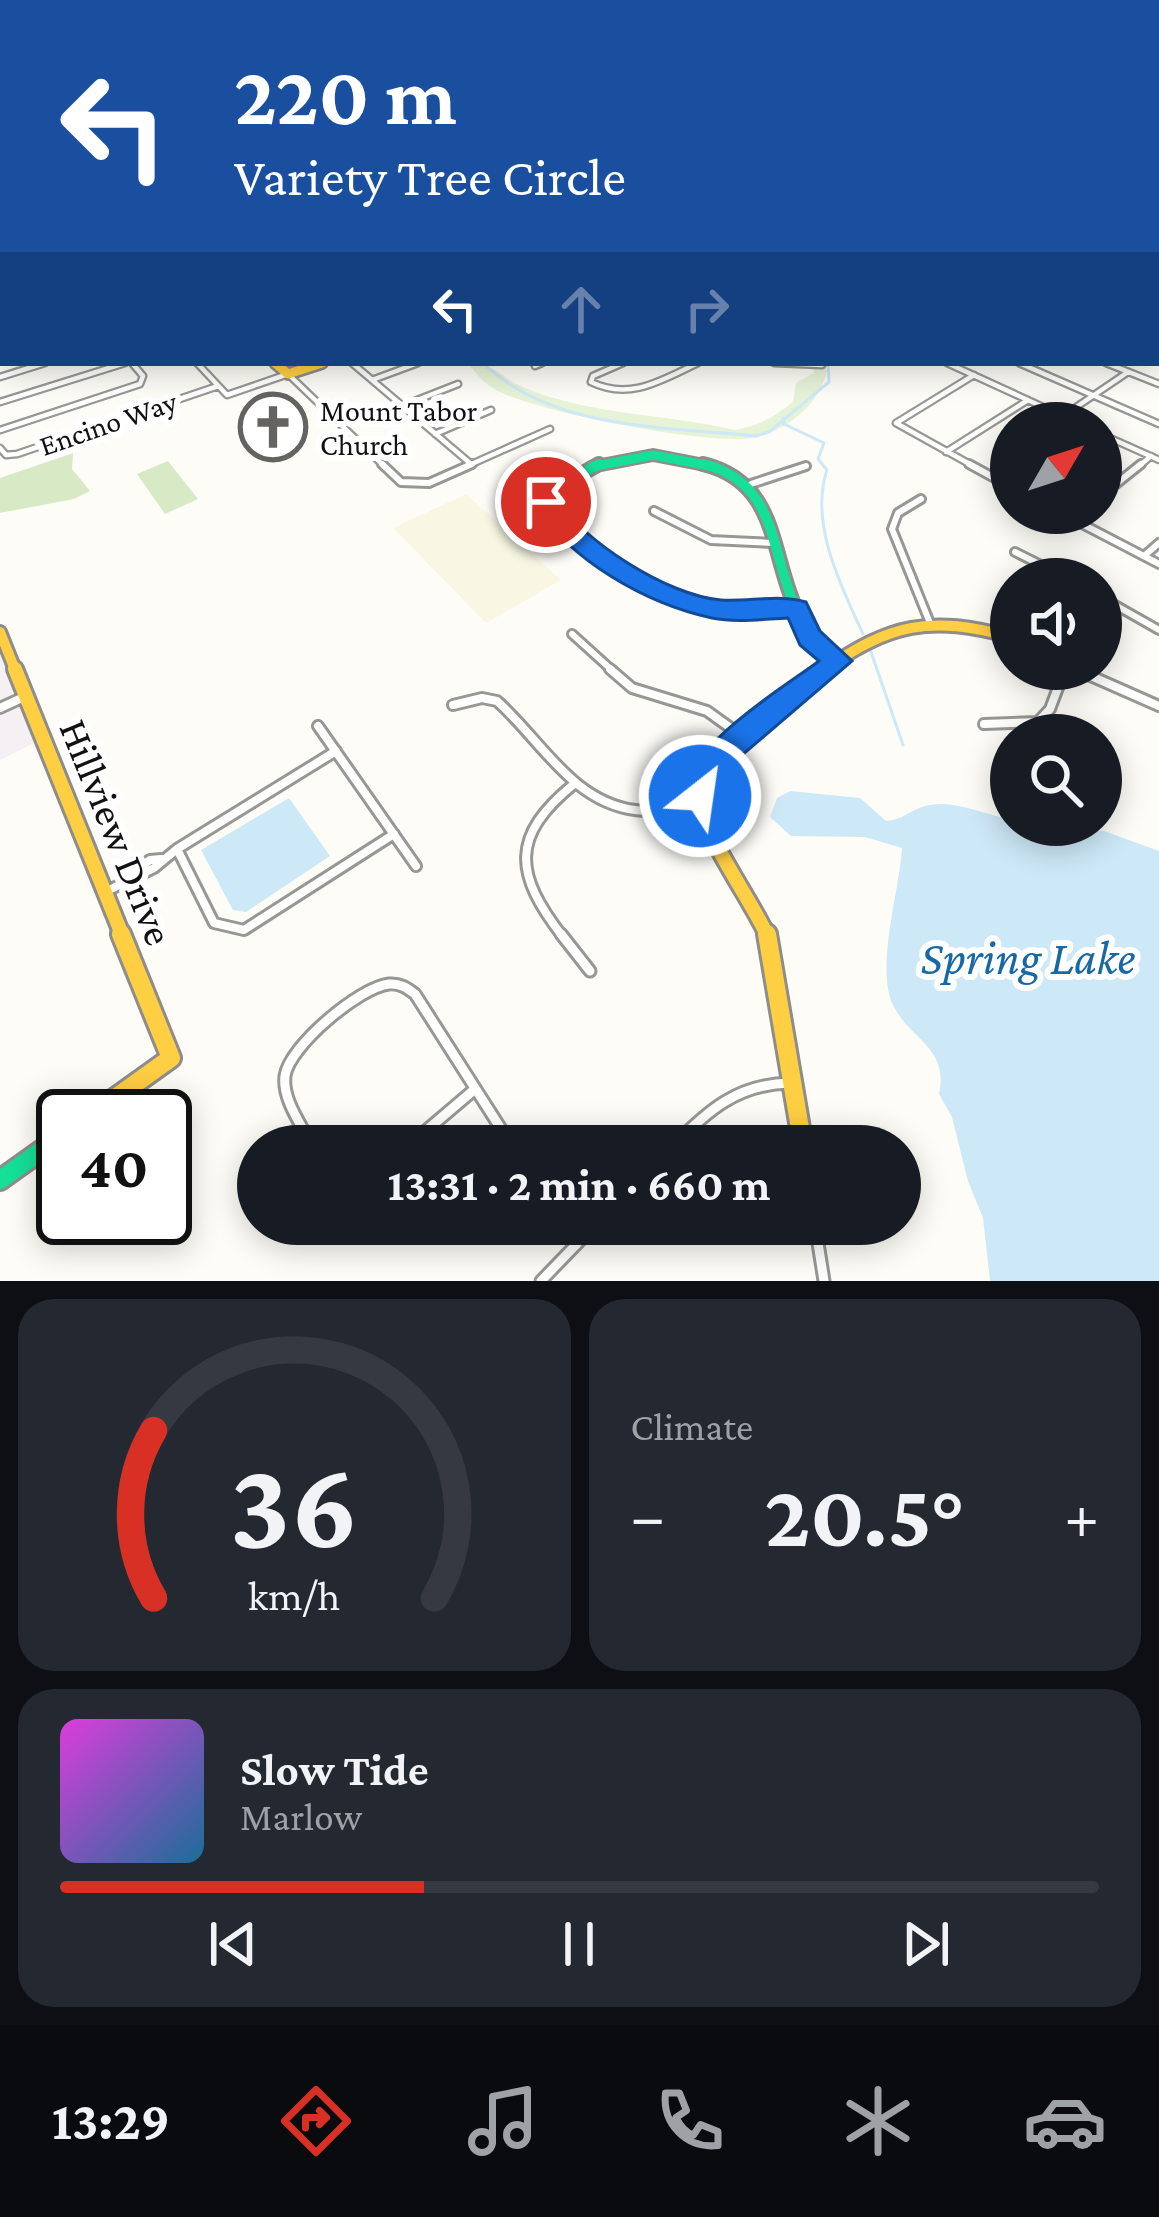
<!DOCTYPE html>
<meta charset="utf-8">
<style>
body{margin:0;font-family:"Crimson Pro",serif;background:#242831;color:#f1f3f6;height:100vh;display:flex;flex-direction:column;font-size:45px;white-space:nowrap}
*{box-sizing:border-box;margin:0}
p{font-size:39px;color:#9ea1a6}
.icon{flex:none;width:66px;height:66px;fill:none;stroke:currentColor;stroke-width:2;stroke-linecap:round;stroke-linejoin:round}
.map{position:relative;height:1281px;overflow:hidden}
.drawer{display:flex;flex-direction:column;gap:18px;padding:18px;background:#0d0f14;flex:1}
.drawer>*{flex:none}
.top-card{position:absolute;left:0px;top:0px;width:1161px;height:366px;box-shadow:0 6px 30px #0003;background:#1a4fa0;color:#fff;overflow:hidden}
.needle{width:78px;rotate:51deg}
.buttons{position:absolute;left:990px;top:402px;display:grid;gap:24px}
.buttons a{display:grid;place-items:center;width:132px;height:132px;border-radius:50%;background:#171b24;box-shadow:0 6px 30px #0003;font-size:60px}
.speed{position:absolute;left:36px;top:1089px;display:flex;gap:24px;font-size:60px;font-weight:700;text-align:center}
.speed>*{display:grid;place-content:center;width:156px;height:156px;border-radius:50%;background:#171b24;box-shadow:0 6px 30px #0003;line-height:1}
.speed .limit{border:6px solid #111;border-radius:18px;background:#fff;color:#111}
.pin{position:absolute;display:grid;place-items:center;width:102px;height:102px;color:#fff;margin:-51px;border:6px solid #fff;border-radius:50%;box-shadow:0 3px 12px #0007}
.me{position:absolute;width:132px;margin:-66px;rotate:30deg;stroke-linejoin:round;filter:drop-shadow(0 0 9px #0008)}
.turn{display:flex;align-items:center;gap:42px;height:252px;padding:0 36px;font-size:54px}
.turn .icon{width:156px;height:156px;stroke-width:2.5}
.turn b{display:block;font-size:84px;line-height:102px}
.lanes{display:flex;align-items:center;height:114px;padding:0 36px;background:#0003;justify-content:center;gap:60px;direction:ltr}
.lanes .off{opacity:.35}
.big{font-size:90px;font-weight:700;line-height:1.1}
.drawer .widget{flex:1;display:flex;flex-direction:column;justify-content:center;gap:18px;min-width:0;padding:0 42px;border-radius:36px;background:#242831}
.drawer .dial{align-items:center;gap:0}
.dial svg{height:312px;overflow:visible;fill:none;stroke:#363941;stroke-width:7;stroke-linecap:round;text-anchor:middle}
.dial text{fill:#f1f3f6;stroke:none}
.song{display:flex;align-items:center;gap:36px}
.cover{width:144px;height:144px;border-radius:18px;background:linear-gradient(135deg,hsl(300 70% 55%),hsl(200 70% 35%))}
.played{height:12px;border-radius:6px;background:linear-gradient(90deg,#d93025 35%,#363941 35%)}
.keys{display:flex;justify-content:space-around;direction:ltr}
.heat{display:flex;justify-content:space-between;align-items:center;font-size:66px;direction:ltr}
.drawer .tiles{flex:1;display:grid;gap:18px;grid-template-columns:1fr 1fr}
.widget:last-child{grid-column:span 2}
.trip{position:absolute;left:237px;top:1125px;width:684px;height:120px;border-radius:60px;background:#171b24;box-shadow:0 6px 30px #0003;font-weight:700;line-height:120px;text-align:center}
.tab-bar{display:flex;height:192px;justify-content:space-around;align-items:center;background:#090b0e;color:#9ea1a6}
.tab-bar .icon{width:84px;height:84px}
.tab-bar .active{color:#d93025}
.tab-bar b{font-size:54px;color:#f1f3f6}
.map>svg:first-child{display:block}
.industrial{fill:#f5f0f3}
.farmland{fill:#f9f7e4}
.green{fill:#e7f3d7}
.forest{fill:#d8eac5}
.water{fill:#cde8f7}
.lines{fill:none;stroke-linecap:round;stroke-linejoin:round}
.stream{stroke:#cde8f7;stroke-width:3}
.street-far3-casing{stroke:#979795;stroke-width:9}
.street-far2-casing{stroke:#979795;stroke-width:12}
.street-far1-casing{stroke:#979795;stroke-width:14}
.street-casing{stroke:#979795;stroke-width:15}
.fast-far2-casing{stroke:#8e8d8b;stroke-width:14}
.fast-far1-casing{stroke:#8e8d8b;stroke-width:16}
.fast-casing{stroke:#8e8d8b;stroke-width:24}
.slow-far3-casing{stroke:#8e8d8b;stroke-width:14}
.slow-far2-casing{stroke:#8e8d8b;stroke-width:16}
.slow-far1-casing{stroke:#8e8d8b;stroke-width:20}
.slow-casing{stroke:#8e8d8b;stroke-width:24}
.street-far3{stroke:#fffffe;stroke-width:4.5}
.street-far2{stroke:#fffffe;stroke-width:6}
.street-far1{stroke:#fffffe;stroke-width:8}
.street{stroke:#fffffe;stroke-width:9}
.fast-far2{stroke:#16e098;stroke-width:9}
.fast-far1{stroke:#16e098;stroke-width:10}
.fast{stroke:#16e098;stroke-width:18}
.slow-far3{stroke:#ffcf43;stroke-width:9}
.slow-far2{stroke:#ffcf43;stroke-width:10}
.slow-far1{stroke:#ffcf43;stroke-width:14}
.slow{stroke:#ffcf43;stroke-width:18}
.route{fill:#1a73e8;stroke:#114b97;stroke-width:3}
.labels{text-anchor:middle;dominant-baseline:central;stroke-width:12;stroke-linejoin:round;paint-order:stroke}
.far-poi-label{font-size:30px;fill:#111;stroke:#fff;text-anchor:start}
.far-street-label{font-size:30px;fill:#111;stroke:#fff}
.near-street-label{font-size:42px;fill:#111;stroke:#fff}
.near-water-label{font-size:48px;font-style:italic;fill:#1768a6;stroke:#fff}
</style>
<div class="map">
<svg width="1159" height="1281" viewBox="0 0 1159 1281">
<rect width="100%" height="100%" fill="#fdfcf7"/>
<path class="industrial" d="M0,649L40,740L0,760Z"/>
<path class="farmland" d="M466,494L561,580L486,623L393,528Z"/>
<path class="green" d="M468,363C495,363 501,378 525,388C590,415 667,414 735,430C759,426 774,417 793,402L796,383L814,373L813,366H824L813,363H829C822,401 794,427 756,437C717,448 530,411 494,389C484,383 475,372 468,363Z"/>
<path class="forest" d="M73,453L72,469L90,491L74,499L0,513V478Z
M168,461L198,499L165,514L137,474Z"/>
<path class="water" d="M790,791L860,798L886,821C902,820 908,812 922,807C953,797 981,815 1011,819V825L1104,831L1159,851V1281H990L983,1218L968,1181L952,1117L939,1094C949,1048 912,1041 894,1007C874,971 900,889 902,848L865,837L791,836L770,817L777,798Z
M289,798L330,856L246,912L233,910L201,850Z"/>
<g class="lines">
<path class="stream" d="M483,363C552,430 665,427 756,436L769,432L829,382L828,363
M783,418L784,424L824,443L818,459L827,470C809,523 841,586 863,634
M869,646L903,745"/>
<defs>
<path id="street-far3" d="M197,363L227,395L288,374L385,467
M352,363L471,464
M623,363L593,376L591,382C630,401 662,380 698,363
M774,363L822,365
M947,363L1078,423
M1019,363L1159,424
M1106,363L1159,384
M535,366L542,363
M974,375L896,423L975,467
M0,377L45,363
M372,380L418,363
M0,402L125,363
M402,406L458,384
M1063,416L1128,372
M0,430L140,384L143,376L132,363
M435,434L491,410
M1101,434L1159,460
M0,448L6,455L17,454L218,386
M946,452L1028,400
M465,467L550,429
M1138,467L1151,456"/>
<path id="street-far2" d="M382,464L401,482L429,483L472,464
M969,464L1011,487
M751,484L806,466
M1101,496L1141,464
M523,497L547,498
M921,499L898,513L892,529L930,623
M654,511L711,540L775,543
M1061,513L1159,564
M1015,552L1069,579
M1144,556L1159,543
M1101,597L1159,630
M572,634L614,672
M1075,669L1081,672"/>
<path id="street-far1" d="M610,669L632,688L707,711L739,734
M1075,669L1159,706
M453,705L482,698L497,701C541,740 572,802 635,810C657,813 680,810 702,810
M0,708L24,697
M984,724L1038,722L1050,709L1065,669
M318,726L416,866
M177,849L336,751
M127,877L150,860L161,859
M105,892L154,868L177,849L214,923L244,930L394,834
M563,937C514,874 510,836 574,784"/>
<path id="street" d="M561,934L590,971
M312,1146C302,1125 282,1100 285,1076C289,1046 360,987 389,984C400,983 407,988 415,994L512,1146
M408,1146L475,1089
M673,1146C708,1110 738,1084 790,1083
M562,1224L576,1245
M815,1224L824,1281
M541,1281L596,1224"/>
<path id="fast-far2" d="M591,467L653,455L715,467"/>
<path id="fast-far1" d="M599,464L548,493C572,555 649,595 711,608C739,613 768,610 796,609
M703,464C778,482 770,552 796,609
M796,609L809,634L838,661"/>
<path id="fast" d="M0,1180L63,1135"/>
<path id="slow-far3" d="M275,363L288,374L322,363"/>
<path id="slow-far2" d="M0,632L16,672
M821,672C890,623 930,615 1011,637"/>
<path id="slow-far1" d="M15,669L123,937
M768,937C751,900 713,849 703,812C688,759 788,695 825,669"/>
<path id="slow" d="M767,934L803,1146
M90,1116L171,1058L121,934"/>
</defs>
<use href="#street-far3" class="street-far3-casing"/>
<use href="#street-far2" class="street-far2-casing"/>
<use href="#street-far1" class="street-far1-casing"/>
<use href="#street" class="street-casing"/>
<use href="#fast-far2" class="fast-far2-casing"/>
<use href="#fast-far1" class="fast-far1-casing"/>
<use href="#fast" class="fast-casing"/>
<use href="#slow-far3" class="slow-far3-casing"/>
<use href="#slow-far2" class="slow-far2-casing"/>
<use href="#slow-far1" class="slow-far1-casing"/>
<use href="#slow" class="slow-casing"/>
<use href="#street-far3" class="street-far3"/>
<use href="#street-far2" class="street-far2"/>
<use href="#street-far1" class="street-far1"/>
<use href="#street" class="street"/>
<use href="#fast-far2" class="fast-far2"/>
<use href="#fast-far1" class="fast-far1"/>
<use href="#fast" class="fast"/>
<use href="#slow-far3" class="slow-far3"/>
<use href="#slow-far2" class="slow-far2"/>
<use href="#slow-far1" class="slow-far1"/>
<use href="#slow" class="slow"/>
</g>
<linearGradient id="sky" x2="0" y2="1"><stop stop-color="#9dc9ee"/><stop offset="0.51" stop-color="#fefefb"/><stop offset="1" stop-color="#fefefb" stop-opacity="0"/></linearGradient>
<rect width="1159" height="365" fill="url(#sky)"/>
<path class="route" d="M546,494L554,496C581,540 668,596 721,600C748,602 780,594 806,602L820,631L852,661L728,767L712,806L700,810L689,806C666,757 785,687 819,661L800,645L788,618C764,619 736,623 712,618C647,604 568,560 534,502Z"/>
<defs>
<symbol id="church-ring" viewBox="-11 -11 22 22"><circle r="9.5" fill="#fff" stroke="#646362" stroke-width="1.5"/><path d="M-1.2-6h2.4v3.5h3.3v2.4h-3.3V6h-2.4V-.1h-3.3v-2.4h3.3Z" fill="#646362"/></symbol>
</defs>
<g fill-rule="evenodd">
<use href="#church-ring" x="235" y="389" width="76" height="76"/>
</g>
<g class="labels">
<g class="far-poi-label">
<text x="320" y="410">Mount Tabor<tspan x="320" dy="34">Church</tspan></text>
</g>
<g class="far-street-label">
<text transform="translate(108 423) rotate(-19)">Encino Way</text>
</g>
<g class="near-street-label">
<text transform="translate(117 832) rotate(68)">Hillview Drive</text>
</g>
<g class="near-water-label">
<text x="1028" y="957">Spring Lake</text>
</g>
</g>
</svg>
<div class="buttons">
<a><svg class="needle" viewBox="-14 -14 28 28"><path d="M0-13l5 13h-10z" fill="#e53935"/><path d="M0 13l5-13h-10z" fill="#9ea1a6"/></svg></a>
<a><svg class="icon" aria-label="sound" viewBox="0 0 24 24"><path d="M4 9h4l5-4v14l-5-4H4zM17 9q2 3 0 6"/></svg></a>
<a><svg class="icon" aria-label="search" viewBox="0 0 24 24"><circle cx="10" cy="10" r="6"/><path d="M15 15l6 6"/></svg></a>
</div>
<div class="speed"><div class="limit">40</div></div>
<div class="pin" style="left:546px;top:502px;background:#d93025"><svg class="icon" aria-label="arrive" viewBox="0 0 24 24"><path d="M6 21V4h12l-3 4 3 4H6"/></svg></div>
<svg class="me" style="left:700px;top:796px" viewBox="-20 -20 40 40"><circle r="17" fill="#1a73e8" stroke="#fff" stroke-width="3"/><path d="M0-11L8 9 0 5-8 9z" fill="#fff"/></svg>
<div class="trip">13:31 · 2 min · 660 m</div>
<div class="top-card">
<div class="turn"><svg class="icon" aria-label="left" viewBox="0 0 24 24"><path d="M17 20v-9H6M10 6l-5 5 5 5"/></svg><div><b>220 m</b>Variety Tree Circle</div></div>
<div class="lanes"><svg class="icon" aria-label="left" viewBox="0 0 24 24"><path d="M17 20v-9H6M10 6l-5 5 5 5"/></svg><svg class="icon off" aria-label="ahead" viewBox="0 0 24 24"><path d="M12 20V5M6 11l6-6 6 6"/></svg><svg class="icon off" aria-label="right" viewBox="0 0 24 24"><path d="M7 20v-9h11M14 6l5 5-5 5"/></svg></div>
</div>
</div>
<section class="drawer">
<div class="tiles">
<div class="widget dial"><svg viewBox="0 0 100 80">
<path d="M14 69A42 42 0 1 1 86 69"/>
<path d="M14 69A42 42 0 0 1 14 26" stroke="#d93025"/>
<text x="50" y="56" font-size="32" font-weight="700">36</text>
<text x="50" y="72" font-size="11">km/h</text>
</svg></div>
<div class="widget"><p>Climate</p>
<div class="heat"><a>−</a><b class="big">20.5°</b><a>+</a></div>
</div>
<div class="widget">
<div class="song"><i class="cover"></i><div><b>Slow Tide</b><p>Marlow</p></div></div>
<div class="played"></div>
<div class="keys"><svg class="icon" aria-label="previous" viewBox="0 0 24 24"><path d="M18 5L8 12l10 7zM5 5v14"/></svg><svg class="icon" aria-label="pause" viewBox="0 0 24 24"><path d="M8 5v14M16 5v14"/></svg><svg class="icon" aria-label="next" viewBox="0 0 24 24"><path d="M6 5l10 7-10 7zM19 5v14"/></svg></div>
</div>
</div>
</section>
<nav class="tab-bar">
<b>13:29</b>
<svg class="icon active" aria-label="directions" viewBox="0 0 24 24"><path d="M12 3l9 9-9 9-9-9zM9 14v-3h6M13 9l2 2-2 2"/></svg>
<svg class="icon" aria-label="music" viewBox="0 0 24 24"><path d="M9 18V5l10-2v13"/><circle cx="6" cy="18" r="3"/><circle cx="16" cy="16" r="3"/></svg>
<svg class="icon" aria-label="phone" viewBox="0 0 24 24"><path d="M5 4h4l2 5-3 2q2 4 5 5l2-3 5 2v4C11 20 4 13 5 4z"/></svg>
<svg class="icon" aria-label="climate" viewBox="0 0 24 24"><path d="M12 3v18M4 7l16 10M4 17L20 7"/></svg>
<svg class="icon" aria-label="car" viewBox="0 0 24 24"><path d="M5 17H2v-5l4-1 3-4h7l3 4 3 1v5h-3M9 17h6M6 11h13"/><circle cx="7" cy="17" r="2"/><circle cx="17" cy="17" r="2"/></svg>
</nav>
